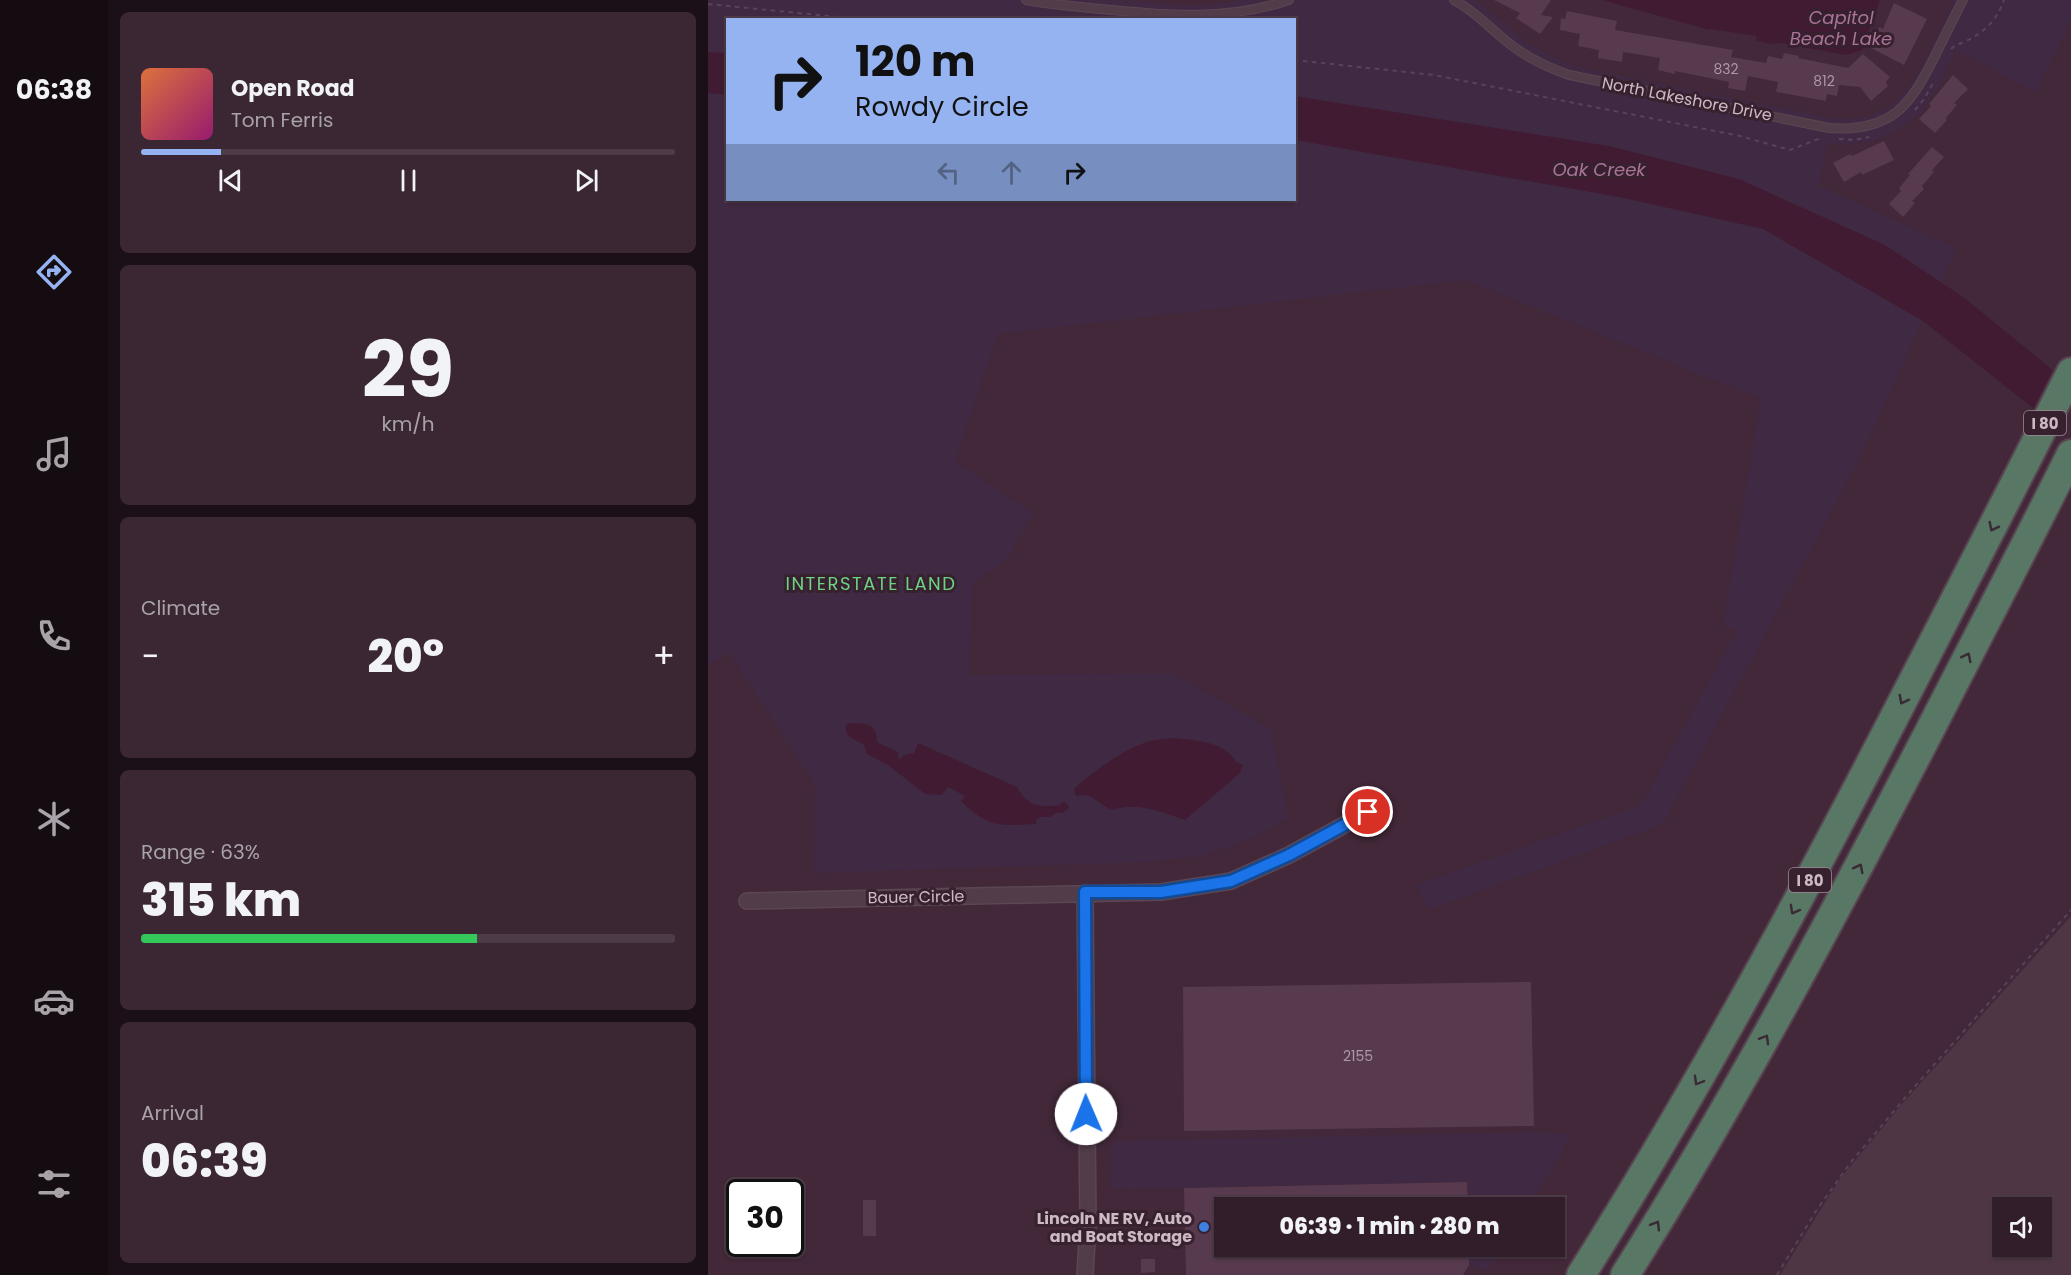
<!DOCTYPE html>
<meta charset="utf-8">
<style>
body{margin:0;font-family:Poppins,sans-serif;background:#3a2733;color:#f1f3f6;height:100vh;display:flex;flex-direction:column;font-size:22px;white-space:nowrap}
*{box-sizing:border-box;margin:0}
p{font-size:20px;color:#a8a2a9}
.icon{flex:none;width:33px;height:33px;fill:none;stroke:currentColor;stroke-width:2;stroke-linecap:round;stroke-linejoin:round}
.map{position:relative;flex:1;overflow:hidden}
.details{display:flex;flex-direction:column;gap:12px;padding:12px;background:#1c1018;width:600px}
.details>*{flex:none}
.guide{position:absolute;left:18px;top:18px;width:570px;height:183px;border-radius:0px;box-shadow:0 2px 4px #0004,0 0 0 2px #4d3c47;background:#95b2f1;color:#111;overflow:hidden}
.buttons{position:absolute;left:1284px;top:1197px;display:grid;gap:12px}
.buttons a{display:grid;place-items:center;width:60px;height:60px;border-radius:0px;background:#321e2b;box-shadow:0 2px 4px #0004,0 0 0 2px #4d3c47;font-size:30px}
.speed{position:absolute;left:18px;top:1179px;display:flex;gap:12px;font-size:30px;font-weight:700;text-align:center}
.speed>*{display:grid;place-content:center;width:78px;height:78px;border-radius:50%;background:#321e2b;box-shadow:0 2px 4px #0004,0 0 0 2px #4d3c47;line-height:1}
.speed .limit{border:3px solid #111;border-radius:9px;background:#fff;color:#111}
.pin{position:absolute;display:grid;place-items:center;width:51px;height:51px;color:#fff;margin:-26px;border:3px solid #fff;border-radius:50%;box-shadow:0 2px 6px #0007}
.me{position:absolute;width:66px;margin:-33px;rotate:359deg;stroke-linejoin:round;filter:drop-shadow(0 0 4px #0008)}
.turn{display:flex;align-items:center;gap:21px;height:126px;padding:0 30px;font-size:27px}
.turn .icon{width:78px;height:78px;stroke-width:2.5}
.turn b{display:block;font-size:42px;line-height:51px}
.lanes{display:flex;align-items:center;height:57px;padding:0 30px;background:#0003;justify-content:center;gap:30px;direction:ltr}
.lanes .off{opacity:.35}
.big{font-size:45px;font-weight:800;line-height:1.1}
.details .widget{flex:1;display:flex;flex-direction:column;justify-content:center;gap:9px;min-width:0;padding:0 21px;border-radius:9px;background:#3a2733}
.details .dial{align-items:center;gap:0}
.dial b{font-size:78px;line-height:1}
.song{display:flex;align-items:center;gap:18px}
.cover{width:72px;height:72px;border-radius:9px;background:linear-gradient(135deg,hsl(20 70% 55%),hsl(320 70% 35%))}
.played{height:6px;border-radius:3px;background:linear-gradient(90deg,#95b2f1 15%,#4d3c47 15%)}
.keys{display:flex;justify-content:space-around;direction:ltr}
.heat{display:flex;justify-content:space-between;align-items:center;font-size:33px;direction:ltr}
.charge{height:9px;border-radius:4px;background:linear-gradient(90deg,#34c759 63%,#4d3c47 0)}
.trip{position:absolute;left:506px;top:1197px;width:351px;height:60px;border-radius:0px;background:#321e2b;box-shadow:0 2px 4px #0004,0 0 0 2px #4d3c47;font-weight:800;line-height:60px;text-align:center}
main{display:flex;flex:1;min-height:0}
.tabs{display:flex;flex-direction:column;width:108px;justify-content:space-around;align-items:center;background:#140c11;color:#a8a2a9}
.tabs .icon{width:42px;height:42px}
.tabs .on{color:#95b2f1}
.tabs b{font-size:27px;color:#f1f3f6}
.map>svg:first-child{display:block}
.airport{fill:#4f3645;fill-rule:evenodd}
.green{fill:#402a43;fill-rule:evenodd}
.water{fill:#401b32}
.pier{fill:#422839}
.building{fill:#583a4e}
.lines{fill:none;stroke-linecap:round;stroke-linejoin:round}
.service-casing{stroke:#5b4653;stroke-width:10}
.minor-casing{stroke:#5b4653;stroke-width:18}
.motorway-casing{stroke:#594451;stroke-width:32}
.path{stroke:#57435b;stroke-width:2;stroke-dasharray:4.5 4.5;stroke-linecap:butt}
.service{stroke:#523c4a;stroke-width:8}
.minor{stroke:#523c4a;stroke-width:15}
.motorway{stroke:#597765;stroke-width:28}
.oneway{stroke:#3a2a34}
.route-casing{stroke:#114b97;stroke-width:15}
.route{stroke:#1a73e8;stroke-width:10}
.shop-dot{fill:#3f7fe0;stroke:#37212f;stroke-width:2}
.labels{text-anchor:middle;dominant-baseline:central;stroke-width:6;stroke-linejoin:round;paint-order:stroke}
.number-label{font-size:14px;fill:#ad97a4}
.shield{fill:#37212f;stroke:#9f8b97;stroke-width:1.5}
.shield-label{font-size:15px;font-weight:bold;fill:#ccb9c4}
.street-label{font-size:16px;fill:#ccb9c4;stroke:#37212f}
.poi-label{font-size:16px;font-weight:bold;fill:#ccb9c4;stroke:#37212f;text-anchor:end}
.water-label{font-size:18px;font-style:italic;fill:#a97496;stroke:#37212f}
.neighbourhood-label{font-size:18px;letter-spacing:1.5px;fill:#6dd384;stroke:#37212f}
</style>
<main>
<nav class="tabs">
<b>06:38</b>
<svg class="icon on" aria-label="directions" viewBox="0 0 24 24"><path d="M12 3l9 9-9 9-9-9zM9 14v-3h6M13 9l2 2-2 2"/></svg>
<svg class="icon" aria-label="music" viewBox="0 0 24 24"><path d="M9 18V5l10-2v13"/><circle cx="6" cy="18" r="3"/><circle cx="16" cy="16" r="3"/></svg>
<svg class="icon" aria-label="phone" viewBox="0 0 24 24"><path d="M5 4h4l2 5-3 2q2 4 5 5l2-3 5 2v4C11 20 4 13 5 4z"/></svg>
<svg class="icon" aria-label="climate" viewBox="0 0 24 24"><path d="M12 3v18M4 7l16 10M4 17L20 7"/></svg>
<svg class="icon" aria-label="car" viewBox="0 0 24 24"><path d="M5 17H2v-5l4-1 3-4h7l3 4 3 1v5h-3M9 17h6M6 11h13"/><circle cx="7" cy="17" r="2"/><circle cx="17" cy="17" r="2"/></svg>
<svg class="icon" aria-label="filters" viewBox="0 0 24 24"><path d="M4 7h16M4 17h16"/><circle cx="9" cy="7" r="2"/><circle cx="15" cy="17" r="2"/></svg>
</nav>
<section class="details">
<div class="widget">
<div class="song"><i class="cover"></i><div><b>Open Road</b><p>Tom Ferris</p></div></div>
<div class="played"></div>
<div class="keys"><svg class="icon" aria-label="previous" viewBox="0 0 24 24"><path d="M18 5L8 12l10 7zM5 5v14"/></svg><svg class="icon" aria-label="pause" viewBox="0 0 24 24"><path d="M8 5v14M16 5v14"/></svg><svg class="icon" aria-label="next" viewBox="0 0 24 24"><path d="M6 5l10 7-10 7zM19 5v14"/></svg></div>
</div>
<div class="widget dial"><b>29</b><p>km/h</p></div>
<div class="widget"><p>Climate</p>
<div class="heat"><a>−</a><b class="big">20°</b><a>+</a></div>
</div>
<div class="widget"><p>Range · 63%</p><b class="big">315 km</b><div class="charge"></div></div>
<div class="widget"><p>Arrival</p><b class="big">06:39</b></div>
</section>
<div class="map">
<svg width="1363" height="1275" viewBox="0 0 1363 1275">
<rect width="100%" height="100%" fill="#422839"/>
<path class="airport" d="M1363,916V1275H1072L1131,1180L1194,1104ZM1294,1208H1334V1246H1294Z"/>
<path class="green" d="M0,0H409L469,5H499L536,0H769L819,42L841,55L870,67L1123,118C1136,119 1148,119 1160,116C1206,106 1227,38 1245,0H1363V21L1327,92L1247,50C1222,113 1193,149 1119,143L1111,186L1249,248L1223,302L1151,460L955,824L721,910L708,885L933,805L1029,631L1015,625L1053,399L757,280L290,334L247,461L325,513L299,559L264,584L262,675L464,673L563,729L580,819L540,840L492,856L439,862L106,873L107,785L21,652L0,666ZM20,20H586V200H20Z
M828,1132L862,1134L847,1165L819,1207H760L759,1182L401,1189L405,1141Z
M761,1247H794L779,1270L761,1265Z"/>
<path class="water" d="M894,0H1172L1154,50L1138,55L1074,43L1065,44L1049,41L1048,36L1003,29L1002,30Z
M0,52L19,53V95L0,93Z
M586,96L901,146L1031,179L1177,245L1255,297L1363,385V438L1215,321L1055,229L911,197L587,140Z
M140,723C149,723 165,722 168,733C169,736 168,740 170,743L190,752L191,760L196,755L206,753L210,743L309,787C319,806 332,808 352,805L356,801L361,806L360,809L355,813H348L342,817H332L328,820V824C292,826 280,828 253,801L257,796L240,787L234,795L217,794L180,765L159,754L156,745L140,736L137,728Z
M465,738C486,740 517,741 528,762L535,765L532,773L477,820C454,812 428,801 405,810C390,805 385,791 368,796L366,789C386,771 419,746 446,740C452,739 459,739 465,738Z"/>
<path class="pier" d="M1346,367L1363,381V441L1324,411Z"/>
<path class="building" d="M786,0H843L833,15L845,17L832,34L808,18L812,13Z
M1186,3L1219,19L1196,65L1161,47L1171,27L1175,29Z
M859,11L909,21L907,30L1025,50L1023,57L1058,63L1060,56L1074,59L1076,53L1091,56L1090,58L1140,68L1155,54L1182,77L1178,82L1180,86L1163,101L1152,87L1131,85L1129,96L1119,94L1118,101L1068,92L1070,82L1040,76L1037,91L1020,88L1021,82L967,71V74L950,70L952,58L915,52L914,62L890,58L891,50L870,46L872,34L852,30L853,18L857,19Z
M1245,75L1260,89L1246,103L1249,105L1237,119L1239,120L1227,133L1211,119L1223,106L1221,104Z
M1176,141L1186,160L1154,175L1153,172L1136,182L1125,163L1142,154L1144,156Z
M1224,147L1236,157L1224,170L1226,172L1214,186L1216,189L1204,201L1207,203L1195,217L1181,204L1193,191L1191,188L1202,175L1200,174Z
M823,982L826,1126L476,1131L475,987Z
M759,1182L760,1208H516V1246H761V1265L755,1275H478L476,1188Z
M155,1200H168V1236H155Z
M433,1259H447V1272L433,1273Z"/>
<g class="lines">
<defs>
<path id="service" d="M318,0C346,5 375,7 404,10C464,16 522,20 581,0
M746,0C769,12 785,32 806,47C822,59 842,68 861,75L1121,128C1182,132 1201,108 1226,58C1236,38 1245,19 1255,0"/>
<path id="minor" d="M377,893L380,1224L377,1275
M39,901L453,892L523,881L581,855L660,812"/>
<path id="motorway" d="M873,1275C989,1091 1092,900 1191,708C1249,596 1307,484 1363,372
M917,1275C1028,1099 1126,915 1222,730C1269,638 1317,547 1363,454"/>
</defs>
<use href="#service" class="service-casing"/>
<use href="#minor" class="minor-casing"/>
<use href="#motorway" class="motorway-casing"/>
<path class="path" d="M0,4L160,20
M1243,49C1247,45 1251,44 1256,42C1276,33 1289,20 1296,0
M586,60L726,75L1032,136L1082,150L1113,138
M1207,110L1216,99L1227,80
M1131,139L1146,140L1161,137
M1069,1275L1108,1211L1143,1162L1202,1092L1363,910"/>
<use href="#service" class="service"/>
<use href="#minor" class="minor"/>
<use href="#motorway" class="motorway"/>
</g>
<defs><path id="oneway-chevron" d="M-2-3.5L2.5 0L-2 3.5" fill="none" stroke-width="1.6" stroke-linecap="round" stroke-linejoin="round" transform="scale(1.5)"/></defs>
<g class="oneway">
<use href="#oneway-chevron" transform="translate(1285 527) rotate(117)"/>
<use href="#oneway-chevron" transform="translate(1259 657) rotate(-63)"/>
<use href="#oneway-chevron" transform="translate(1195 700) rotate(117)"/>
<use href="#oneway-chevron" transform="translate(1151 868) rotate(-63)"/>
<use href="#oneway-chevron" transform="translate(1086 910) rotate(119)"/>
<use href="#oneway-chevron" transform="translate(1057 1039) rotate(-60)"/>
<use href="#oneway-chevron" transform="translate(990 1081) rotate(120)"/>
<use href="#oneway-chevron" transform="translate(948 1225) rotate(-59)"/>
</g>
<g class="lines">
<defs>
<path id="route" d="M378,1114L377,892H453L523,881L581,855L660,812"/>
</defs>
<use href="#route" class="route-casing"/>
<use href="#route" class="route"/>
</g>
<circle class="shop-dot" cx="496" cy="1227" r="6"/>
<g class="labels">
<g class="number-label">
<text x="1018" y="69">832</text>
<text x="1116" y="81">812</text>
<text x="650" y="1056">2155</text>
</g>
<g class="shield">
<rect x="1316" y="411" width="42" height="24" rx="4.5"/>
<rect x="1081" y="868" width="42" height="24" rx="4.5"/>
</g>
<g class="shield-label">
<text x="1337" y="423">I 80</text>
<text x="1102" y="880">I 80</text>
</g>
<g class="street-label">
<text transform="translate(979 99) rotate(11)">North Lakeshore Drive</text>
<text transform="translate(208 897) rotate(-1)">Bauer Circle</text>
</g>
<g class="poi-label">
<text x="484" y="1218">Lincoln NE RV, Auto<tspan x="484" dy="18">and Boat Storage</tspan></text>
</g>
<g class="water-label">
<text x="1133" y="17">Capitol<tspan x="1133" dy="21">Beach Lake</tspan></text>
<text x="891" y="169">Oak Creek</text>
</g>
<g class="neighbourhood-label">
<text x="163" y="583">INTERSTATE LAND</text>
</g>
</g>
</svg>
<div class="buttons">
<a><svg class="icon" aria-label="sound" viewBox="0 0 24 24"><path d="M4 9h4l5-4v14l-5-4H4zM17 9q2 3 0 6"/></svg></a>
</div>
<div class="speed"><div class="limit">30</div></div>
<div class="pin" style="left:660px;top:812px;background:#d93025"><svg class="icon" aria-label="arrive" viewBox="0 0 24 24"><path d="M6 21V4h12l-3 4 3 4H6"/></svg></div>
<svg class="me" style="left:378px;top:1114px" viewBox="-20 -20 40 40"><circle r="19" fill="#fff"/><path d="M0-13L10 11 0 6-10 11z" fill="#1a73e8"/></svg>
<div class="trip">06:39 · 1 min · 280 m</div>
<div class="guide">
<div class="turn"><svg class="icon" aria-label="right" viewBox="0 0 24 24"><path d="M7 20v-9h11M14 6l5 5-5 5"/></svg><div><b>120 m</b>Rowdy Circle</div></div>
<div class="lanes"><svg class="icon off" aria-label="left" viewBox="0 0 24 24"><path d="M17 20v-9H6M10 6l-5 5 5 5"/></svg><svg class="icon off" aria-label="ahead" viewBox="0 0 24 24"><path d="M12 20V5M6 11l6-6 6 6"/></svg><svg class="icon" aria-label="right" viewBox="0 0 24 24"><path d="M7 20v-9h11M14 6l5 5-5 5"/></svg></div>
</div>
</div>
</main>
